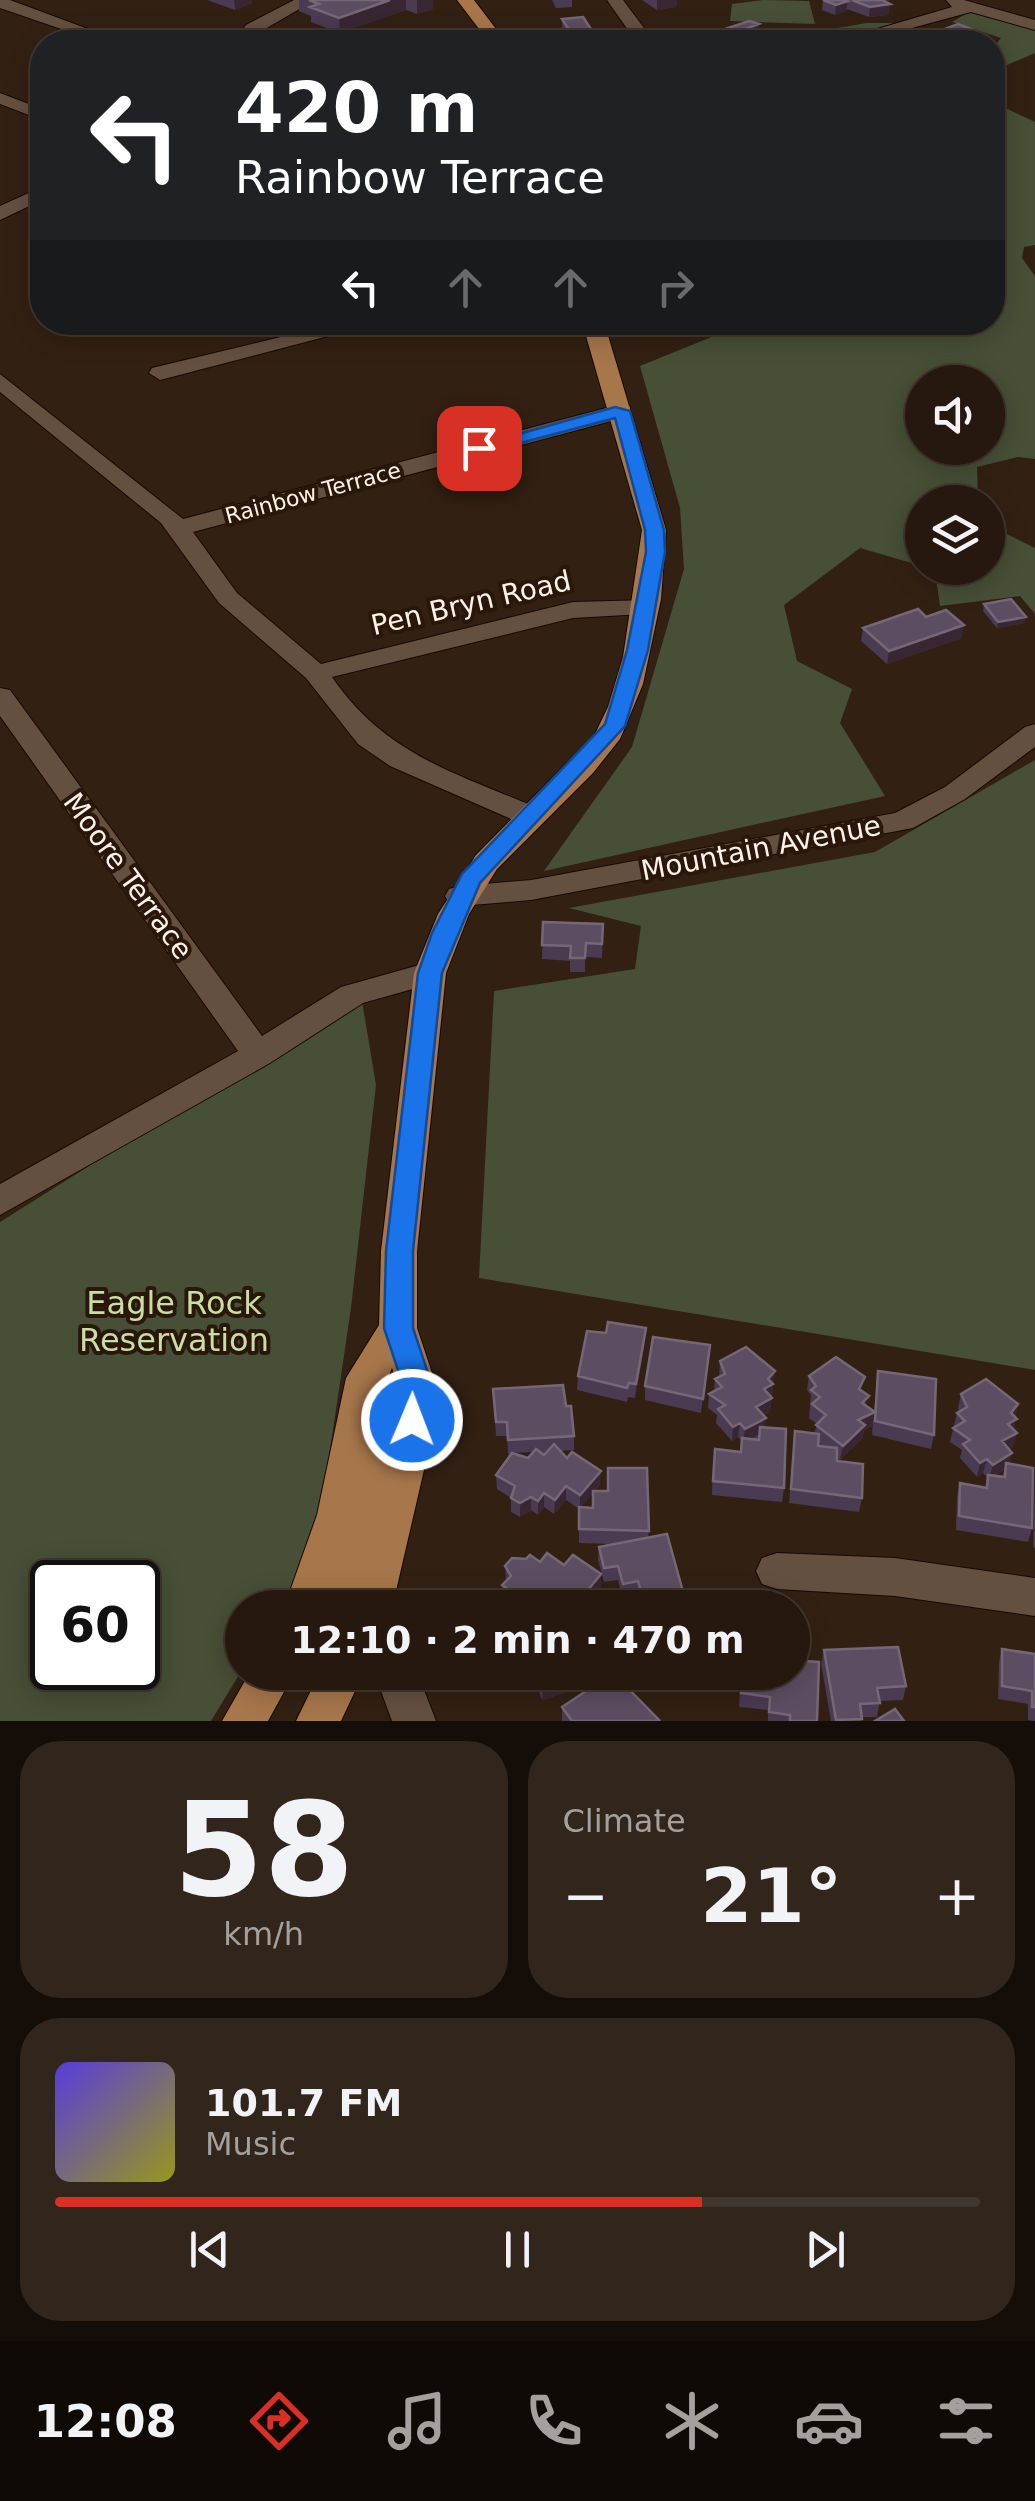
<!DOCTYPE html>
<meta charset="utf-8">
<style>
body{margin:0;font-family:"DejaVu Sans",sans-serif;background:#32251c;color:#f1f3f6;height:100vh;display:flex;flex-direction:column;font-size:38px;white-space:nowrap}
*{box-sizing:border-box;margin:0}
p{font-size:32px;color:#a4a09e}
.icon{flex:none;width:55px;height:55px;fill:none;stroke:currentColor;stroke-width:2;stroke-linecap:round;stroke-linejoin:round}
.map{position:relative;height:1721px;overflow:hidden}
.sheet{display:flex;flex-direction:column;gap:20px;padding:20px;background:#150d08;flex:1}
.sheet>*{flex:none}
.guide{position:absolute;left:30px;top:30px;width:975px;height:305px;border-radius:40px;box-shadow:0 5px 25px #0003,0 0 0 2px #42372e;background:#202124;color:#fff;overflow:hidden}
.tools{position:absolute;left:905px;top:365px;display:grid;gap:20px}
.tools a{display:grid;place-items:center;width:100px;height:100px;border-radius:50%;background:#26180e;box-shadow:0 5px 25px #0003,0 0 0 2px #42372e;font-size:50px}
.speed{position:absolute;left:30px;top:1560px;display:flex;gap:20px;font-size:50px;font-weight:700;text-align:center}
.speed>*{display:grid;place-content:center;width:130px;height:130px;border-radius:50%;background:#26180e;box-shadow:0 5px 25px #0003,0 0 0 2px #42372e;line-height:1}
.speed .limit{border:5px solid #111;border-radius:15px;background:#fff;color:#111}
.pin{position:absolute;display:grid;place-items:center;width:85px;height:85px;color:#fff;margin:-42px;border-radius:20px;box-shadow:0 5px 15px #0006}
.me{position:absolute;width:110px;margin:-55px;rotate:1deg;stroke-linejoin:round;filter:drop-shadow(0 0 8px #0008)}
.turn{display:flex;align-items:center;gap:35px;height:210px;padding:0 40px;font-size:45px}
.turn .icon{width:130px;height:130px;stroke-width:2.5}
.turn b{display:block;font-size:70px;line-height:85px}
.lanes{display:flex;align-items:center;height:95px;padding:0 40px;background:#0003;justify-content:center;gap:50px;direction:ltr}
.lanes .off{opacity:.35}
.big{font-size:75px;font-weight:600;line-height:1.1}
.sheet .widget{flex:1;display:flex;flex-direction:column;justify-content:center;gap:15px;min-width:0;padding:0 35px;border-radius:40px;background:#32251c}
.sheet .dial{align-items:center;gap:0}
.dial b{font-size:130px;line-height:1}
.song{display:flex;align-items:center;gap:30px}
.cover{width:120px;height:120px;border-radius:15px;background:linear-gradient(135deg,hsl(250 70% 55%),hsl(60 70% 35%))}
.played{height:10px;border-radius:5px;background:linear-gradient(90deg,#d93025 70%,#42372e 70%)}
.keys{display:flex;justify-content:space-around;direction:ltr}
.heat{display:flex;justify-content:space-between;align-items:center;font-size:55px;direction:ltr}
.sheet .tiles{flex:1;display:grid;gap:20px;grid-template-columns:1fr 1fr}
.widget:last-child{grid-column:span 2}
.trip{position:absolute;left:225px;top:1590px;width:585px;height:100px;border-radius:50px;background:#26180e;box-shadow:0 5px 25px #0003,0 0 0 2px #42372e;font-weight:600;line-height:100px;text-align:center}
.dock{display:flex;height:160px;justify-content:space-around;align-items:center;background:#0f0a06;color:#a4a09e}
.dock .icon{width:70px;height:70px}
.dock .selected{color:#d93025}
.dock b{font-size:45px;color:#f1f3f6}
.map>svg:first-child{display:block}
.green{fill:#474f36;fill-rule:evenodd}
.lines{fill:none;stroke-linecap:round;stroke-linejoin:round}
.street-casing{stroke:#190901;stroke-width:2}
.secondary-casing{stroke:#190901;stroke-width:2}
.primary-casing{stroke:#190901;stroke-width:2}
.street{fill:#645041;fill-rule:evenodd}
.secondary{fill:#645041;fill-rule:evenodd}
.primary{fill:#a7764b;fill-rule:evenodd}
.wall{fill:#4a3a52;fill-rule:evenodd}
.shaded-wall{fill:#382732}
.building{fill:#5d4d62;stroke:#766777;stroke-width:2.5}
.route{fill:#1a73e8;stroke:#114b97;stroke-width:2.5}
.labels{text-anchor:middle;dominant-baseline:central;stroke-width:8;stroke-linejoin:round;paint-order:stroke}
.far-street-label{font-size:22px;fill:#fdf1e8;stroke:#28170a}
.street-label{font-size:28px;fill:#fdf1e8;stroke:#28170a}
.near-park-label{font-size:32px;fill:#cadda2;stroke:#28170a}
</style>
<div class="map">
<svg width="1035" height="1721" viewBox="0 0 1035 1721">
<rect width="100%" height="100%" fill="#322013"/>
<path class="green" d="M763,0L809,1L815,24L730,21L732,4Z
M969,12L1035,28V53L993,71V48L1001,38L952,22Z
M867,23H906L829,42H755Z
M993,102L1035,122V245L1024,247L1022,258L1035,276V459L1018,457L977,467L978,502H922V566L860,548L784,605L797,661L852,689L840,723L885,796L544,871L632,747L684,569L680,508L640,366L746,323L992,322ZM922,382H988V448H922Z
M988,514L1003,532L1035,548V614L1020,596L940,606L935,570L926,568H988Z
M1035,760V1370L479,1278L494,991L635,969L641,926L569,908L875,852Z
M361,995L376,1085L351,1308L315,1552L281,1607L242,1608V1670L211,1721H0V1222ZM52,1582H138V1668H52Z"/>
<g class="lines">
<defs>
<path id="street" d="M0,0H10L123,42H99L0,8Z
M607,0H623L647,32L661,42L635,40Z
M946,0H964L1035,20V30L971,12L860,42H833L952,7Z
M0,93L42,109V120L0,104Z
M343,322H382L160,380L149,373L152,368Z
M0,374L183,519L614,406H630V416L193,532L237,593L321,664L573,602L652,600L656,606L643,614L573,618L332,677C385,755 458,774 540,809L545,816L540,823H520L390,766L358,744L306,678L219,603L161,523L0,392Z
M0,688L10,690L262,1036L341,987L430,962L441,965L446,973L441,981L363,1003L270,1063L0,1215V1184L238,1051L0,716Z
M1035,724V747L965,799L913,828L531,900L460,906L449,903L445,896L449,889L460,886L531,880L895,813L945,787L1025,727Z
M777,1553L895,1558L1035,1578V1616L895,1596L777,1589L762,1584L756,1571L762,1558Z
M374,1672H417L436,1721H392Z"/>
<path id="secondary" d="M294,0H315L258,33L250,42H234L246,25Z
M42,187V200L0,220V206Z"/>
<path id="primary" d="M457,0H474L506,42H489Z
M582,322H604L666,530L661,599L643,684L620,739L593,773L497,869L469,914L446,973L417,1251V1328L435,1382L427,1457L392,1608H284L317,1515L346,1378L379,1325L381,1251L414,973L438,914L476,855L594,736L608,707L623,657L642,530ZM392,1368L397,1382L391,1430L380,1396Z
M250,1672H295L268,1721H222Z
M320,1672H364L341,1721H296Z"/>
</defs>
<use href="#street" class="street-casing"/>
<use href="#secondary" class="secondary-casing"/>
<use href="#primary" class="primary-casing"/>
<use href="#street" class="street"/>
<use href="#secondary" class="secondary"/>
<use href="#primary" class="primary"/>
</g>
<path class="wall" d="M207,0H252V3L235,10Z
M299,0H433V9L417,14L406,10L340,33L311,22V16L299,11Z
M552,0H572V7L556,8Z
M642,0H677L676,7L657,10Z
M823,0H890L886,2L890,4L888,15L869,17L847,9L846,11L835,15L822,10Z
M562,19L593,42H570L562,29Z
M934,33L969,39L964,42H933Z
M710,34L759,35L738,42H709Z
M984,604L1025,623L997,628L983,611Z
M926,617L962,638L887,664L861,641L863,628Z
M543,922L603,924L602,958L585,957V972H570V961L542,959Z
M645,1342L635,1398L628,1397L627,1402L577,1390L578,1376Z
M710,1345L701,1413L645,1400V1386Z
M720,1361L773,1385L770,1412L764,1415L765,1427L784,1488L782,1502L712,1495L713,1463L740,1452L742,1441L738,1437L732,1441L716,1423L717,1415L708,1408L709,1394L714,1391L715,1379L719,1377Z
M878,1371L934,1435L931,1449L872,1435L873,1422L872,1426L864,1430L862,1439L840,1460L837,1457V1461L862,1498L859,1512L789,1503L795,1431L814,1434L817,1424L809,1418L811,1395L807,1390L809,1376L862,1391L867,1406L874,1411Z
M493,1389L566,1406L574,1436V1450L560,1451L567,1458L600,1485L595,1491H607L608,1468L649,1531L648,1538L685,1599L684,1608H641L637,1595L622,1597L618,1580L604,1582L598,1560L599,1547L614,1544L579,1543V1509L566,1500L554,1514L544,1507L538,1515L531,1510L520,1517L511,1512V1498L497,1489L496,1475L512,1454H508L507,1436H496ZM532,1452H533L528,1458L513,1453ZM592,1494V1508L581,1507Z
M961,1394L1018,1404L1015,1417L1013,1447L1009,1449L1010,1464L1032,1528L1028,1542L956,1530L957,1497L960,1483L985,1487L987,1477L983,1473L977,1477L960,1458L962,1450L950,1442L957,1413L959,1412L958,1408ZM1004,1470L1002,1477L994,1476Z
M1035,1486V1548L1033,1547Z
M540,1562L564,1565L601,1588L584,1608H507L508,1602L502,1599V1585L506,1581L505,1566Z
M1002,1649L1035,1654V1721L1028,1720V1704L998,1699L999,1662Z
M824,1650L906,1686L903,1700L880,1701L877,1717H862L861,1721H831L821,1664Z
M514,1672H607V1677L658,1721H562V1707L599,1682L542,1700L535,1681L519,1686Z
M741,1672H792L817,1721H768V1710L739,1707Z"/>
<path class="shaded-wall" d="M234,0H252V3L235,10Z
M390,0H406V10L340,33L339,18Z
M417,0H433V9L417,14Z
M657,0H677L676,7L657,10Z
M875,0H890L877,6L890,4L888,15L869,17L870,7Z
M848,1L846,11L835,15L836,5Z
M759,24V35L738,42H721L722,38Z
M971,29L969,39L964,42H953L958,34Z
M593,32V42H571V33Z
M1026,617L1025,623L997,628L998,622Z
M964,625L962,638L887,664L889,651Z
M646,1328L645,1342L635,1398L636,1384Z
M775,1371L770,1412L755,1421L756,1407L768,1379Z
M1018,1404L1013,1433L1005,1438L1011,1413Z
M875,1412L872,1426L864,1430L862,1439L840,1460L843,1446L858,1420Z
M766,1418L764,1432L743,1443L745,1429Z
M740,1423L738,1437L732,1441L733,1427Z
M1017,1433L1013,1447L999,1455L1002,1441Z
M1012,1453L1009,1467L1006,1463L1004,1470L989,1479L993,1465Z
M987,1459L983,1473L977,1477L980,1463Z
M601,1471L600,1485L580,1509V1495Z
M566,1486V1500L554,1514L555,1500Z
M544,1493V1507L538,1515V1501Z
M531,1497V1510L520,1517V1503Z
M601,1574V1588L584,1608H578L579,1601Z
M519,1672H535V1681L519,1686Z
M588,1672H607V1680L542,1700L543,1687Z"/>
<path class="building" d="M309,0H390L339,18L310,7L319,4Z
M823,0H846L848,1L836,5Z
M852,0H882L890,4L870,7Z
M583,17L593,32L571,33L562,19Z
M749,21L759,24L722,38L710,34Z
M958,24L971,29L958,34L965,36L953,40L934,33Z
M300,37L320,42H287Z
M1011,599L1026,617L998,622L984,604Z
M918,609L926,617L946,610L964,625L889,651L863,628Z
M543,922L603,924L602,944L586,943L585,958H570L571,946L542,945Z
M608,1322L646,1328L636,1384L629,1383L627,1388L578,1376L587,1331L606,1333Z
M653,1337L710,1345L703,1399L645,1386Z
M746,1347L775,1371L768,1379L773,1384L764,1389L772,1398L756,1407L766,1418L745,1429L740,1423L733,1427L718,1409L725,1405L709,1394L722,1387L715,1379L725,1374L720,1361Z
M836,1357L865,1377L859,1389L869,1396L862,1403L875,1412L858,1420L865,1425L843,1446L816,1425L826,1415L812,1404L820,1397L811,1390L816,1386L809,1376Z
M878,1371L936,1379L934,1435L875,1421Z
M986,1379L1018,1404L1011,1413L1017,1419L1008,1424L1017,1433L1002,1441L1012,1453L993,1465L987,1459L980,1463L963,1444L970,1440L953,1428L965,1421L957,1413L967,1407L961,1394Z
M563,1385L566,1406H571L574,1436L508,1440L507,1422H496L493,1389Z
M760,1427L786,1429L784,1488L713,1481L715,1449L741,1452L742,1438L759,1440Z
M795,1431L819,1434L818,1446L837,1448V1461L863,1464L862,1498L791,1489Z
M554,1444L567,1458L572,1452L601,1471L580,1495L566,1486L555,1500L544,1493L538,1501L531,1497L520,1503L511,1498L515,1486L496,1475L512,1453L528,1458L536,1449L544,1455Z
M1006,1463L1033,1468L1032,1528L959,1516L960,1483L987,1488L988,1475L1005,1477Z
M608,1468H647L649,1531L579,1529V1507L593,1508V1491H608Z
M667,1534L685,1599L645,1606L638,1581L623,1584L618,1566L604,1568L599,1547Z
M547,1553L564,1565L573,1555L601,1574L579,1601L573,1596L566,1608H557L553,1605L551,1608H537L532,1604L529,1608H515L507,1604L512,1592L502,1585L511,1576L505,1566L512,1558L526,1559L530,1555L540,1562Z
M898,1647L906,1686L877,1688L880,1703L860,1704L862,1719L836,1720L824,1650Z
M1002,1649L1035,1654V1707H1032V1691L1002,1686Z
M792,1660L819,1662L817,1721H790V1715L769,1712L770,1697L741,1693L742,1672H792Z
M537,1672H588L543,1687Z
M613,1673L659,1720L656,1721H572L562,1707Z
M895,1709L904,1721H875Z"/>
<path class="route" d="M615,407L630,411L664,530L665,552L648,650L625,726L480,883L442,973L413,1251V1328L431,1382L422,1428L412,1432L401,1428L397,1420L402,1382L384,1328L386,1251L418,973L432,933L462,874L605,724L627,650L646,552L645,530L615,418L479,454L470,448Z"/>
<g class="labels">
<g class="far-street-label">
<text transform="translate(313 493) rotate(-15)">Rainbow Terrace</text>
</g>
<g class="street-label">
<text transform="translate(471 603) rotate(-13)">Pen Bryn Road</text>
<text transform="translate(761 848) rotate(-11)">Mountain Avenue</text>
<text transform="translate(128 876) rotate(54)">Moore Terrace</text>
</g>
<g class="near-park-label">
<text x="174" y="1303">Eagle Rock<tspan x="174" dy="37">Reservation</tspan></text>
</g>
</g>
</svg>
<div class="tools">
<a><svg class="icon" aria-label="sound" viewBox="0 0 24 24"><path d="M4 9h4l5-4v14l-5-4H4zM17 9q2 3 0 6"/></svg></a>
<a><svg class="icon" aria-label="layers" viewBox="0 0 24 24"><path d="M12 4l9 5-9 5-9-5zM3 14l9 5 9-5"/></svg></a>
</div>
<div class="speed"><div class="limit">60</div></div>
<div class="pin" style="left:479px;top:448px;background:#d93025"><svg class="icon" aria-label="arrive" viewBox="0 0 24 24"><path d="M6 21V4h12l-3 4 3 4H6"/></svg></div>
<svg class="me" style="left:412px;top:1420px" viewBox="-20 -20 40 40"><circle r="17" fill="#1a73e8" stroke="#fff" stroke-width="3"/><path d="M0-11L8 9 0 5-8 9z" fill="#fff"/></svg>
<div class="trip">12:10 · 2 min · 470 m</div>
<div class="guide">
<div class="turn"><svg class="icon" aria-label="left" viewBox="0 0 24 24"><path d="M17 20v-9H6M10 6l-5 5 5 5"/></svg><div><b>420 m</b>Rainbow Terrace</div></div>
<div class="lanes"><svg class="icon" aria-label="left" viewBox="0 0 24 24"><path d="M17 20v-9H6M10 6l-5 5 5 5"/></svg><svg class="icon off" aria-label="ahead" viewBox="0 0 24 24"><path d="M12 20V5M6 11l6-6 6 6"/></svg><svg class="icon off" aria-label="ahead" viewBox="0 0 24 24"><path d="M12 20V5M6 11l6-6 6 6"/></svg><svg class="icon off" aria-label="right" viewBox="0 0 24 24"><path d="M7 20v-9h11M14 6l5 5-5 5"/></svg></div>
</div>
</div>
<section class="sheet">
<div class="tiles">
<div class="widget dial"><b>58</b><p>km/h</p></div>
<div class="widget"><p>Climate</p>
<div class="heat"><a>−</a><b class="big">21°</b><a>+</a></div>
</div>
<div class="widget">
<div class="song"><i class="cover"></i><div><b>101.7 FM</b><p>Music</p></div></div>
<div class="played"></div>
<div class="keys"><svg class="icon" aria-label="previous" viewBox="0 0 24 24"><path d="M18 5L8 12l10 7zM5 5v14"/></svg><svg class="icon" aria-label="pause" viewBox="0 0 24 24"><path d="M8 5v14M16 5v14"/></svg><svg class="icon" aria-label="next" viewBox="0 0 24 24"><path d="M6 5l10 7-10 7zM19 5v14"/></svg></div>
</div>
</div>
</section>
<nav class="dock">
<b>12:08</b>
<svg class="icon selected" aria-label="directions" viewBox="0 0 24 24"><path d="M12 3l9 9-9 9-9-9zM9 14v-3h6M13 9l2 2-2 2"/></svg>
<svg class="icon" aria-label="music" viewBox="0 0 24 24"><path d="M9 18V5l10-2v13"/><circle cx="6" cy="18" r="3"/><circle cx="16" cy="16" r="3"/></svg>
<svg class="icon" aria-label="phone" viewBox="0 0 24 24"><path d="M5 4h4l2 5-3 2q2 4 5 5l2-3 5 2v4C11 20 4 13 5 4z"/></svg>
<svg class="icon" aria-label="climate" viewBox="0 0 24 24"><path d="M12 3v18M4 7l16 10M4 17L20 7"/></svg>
<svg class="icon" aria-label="car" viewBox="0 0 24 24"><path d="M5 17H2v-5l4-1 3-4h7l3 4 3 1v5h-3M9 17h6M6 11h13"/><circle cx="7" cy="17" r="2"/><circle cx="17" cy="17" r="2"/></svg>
<svg class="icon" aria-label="filters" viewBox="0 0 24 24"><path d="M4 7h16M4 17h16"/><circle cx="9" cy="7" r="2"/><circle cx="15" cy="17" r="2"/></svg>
</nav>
